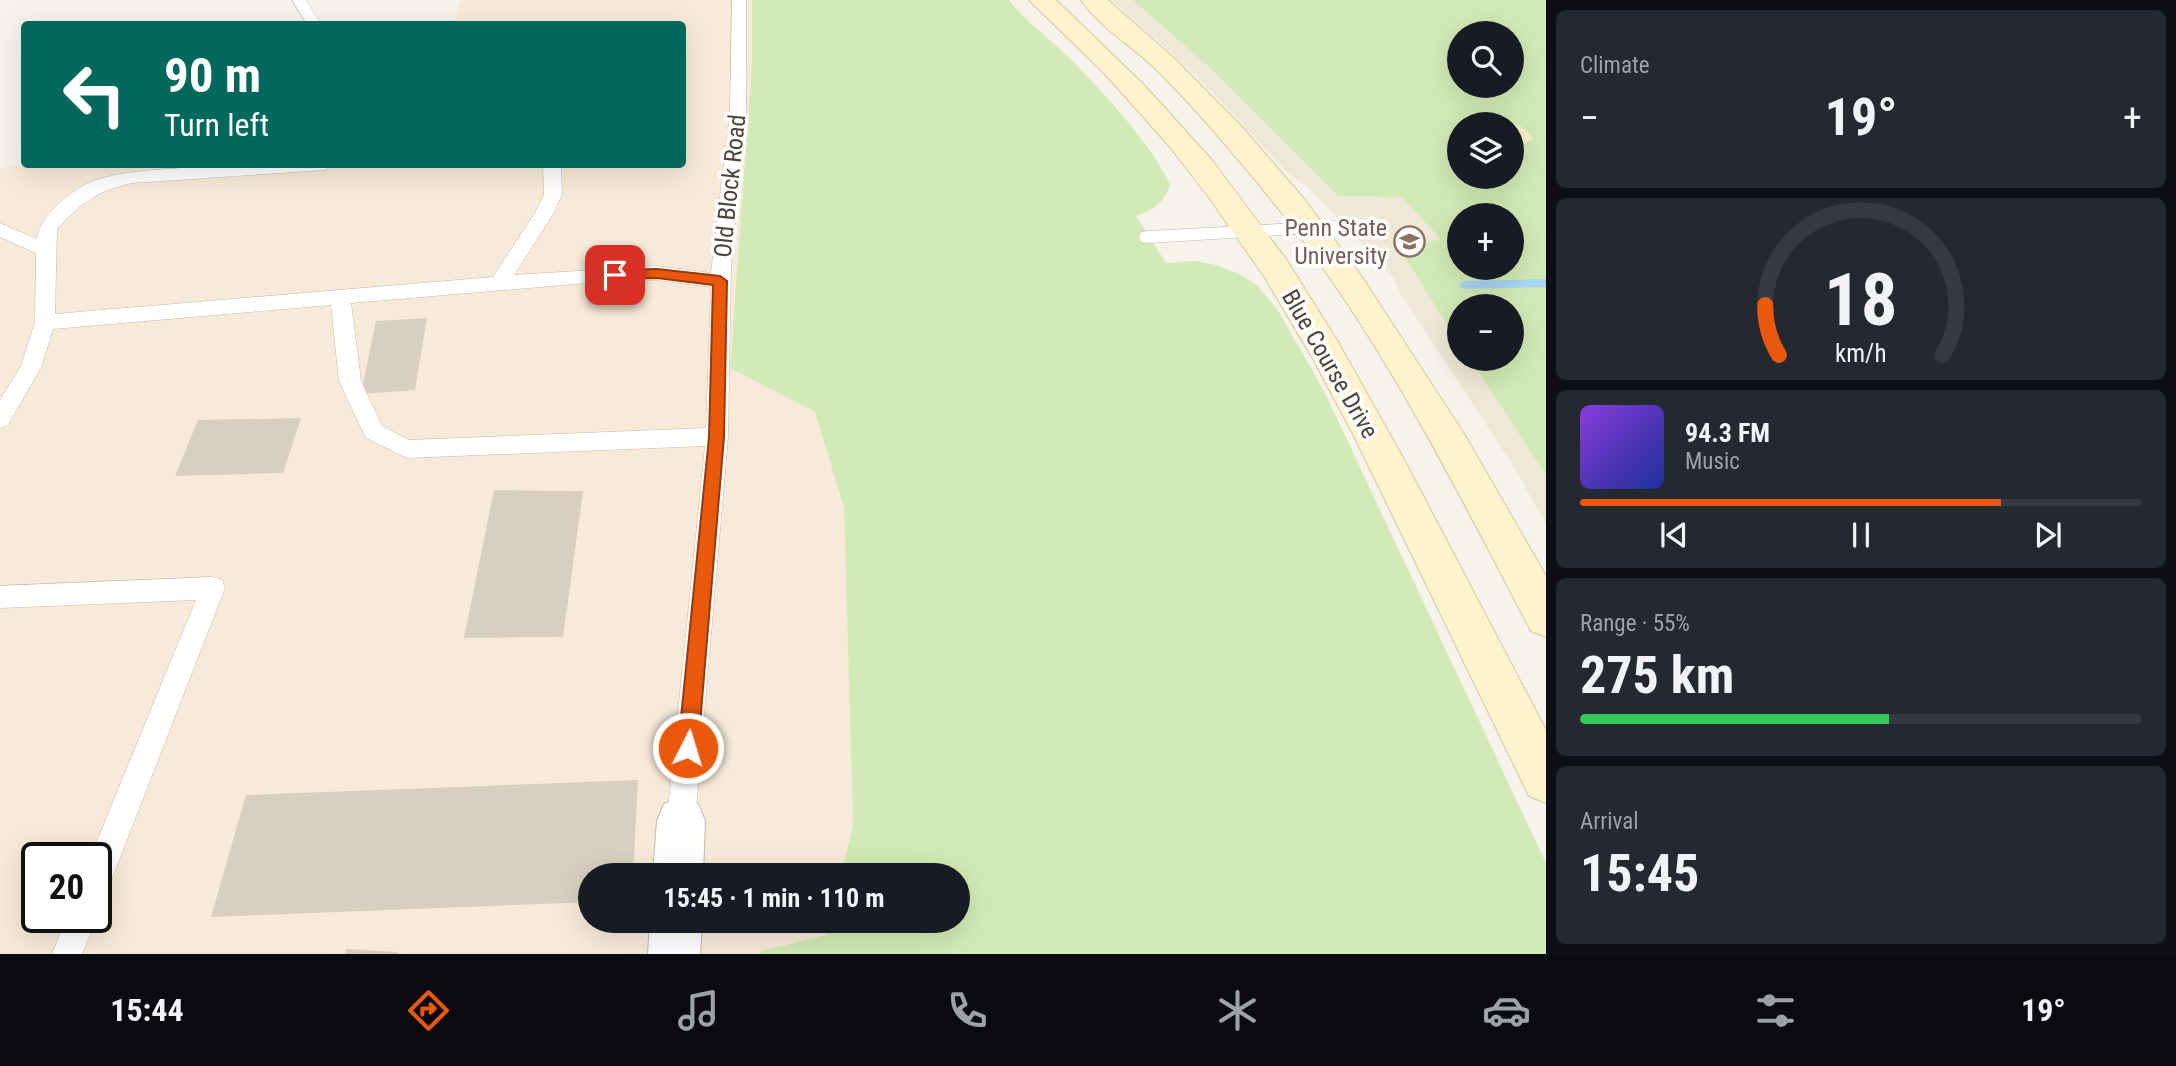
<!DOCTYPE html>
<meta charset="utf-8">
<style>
body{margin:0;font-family:"Roboto Condensed",sans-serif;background:#242831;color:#f1f3f6;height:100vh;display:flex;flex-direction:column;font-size:26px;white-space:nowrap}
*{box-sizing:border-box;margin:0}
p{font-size:23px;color:#9ea1a6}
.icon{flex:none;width:38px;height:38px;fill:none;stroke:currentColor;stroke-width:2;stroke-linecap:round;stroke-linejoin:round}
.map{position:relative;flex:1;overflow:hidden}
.panel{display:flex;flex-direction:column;gap:10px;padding:10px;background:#0d0f14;width:630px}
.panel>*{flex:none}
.banner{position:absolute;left:21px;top:21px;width:665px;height:147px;border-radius:7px;box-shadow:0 7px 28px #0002;background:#00695c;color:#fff;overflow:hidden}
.controls{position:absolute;left:1447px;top:21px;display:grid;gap:14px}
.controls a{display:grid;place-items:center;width:77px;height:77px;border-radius:50%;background:#171b24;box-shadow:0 7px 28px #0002;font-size:35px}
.speed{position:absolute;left:21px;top:842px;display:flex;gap:14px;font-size:35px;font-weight:700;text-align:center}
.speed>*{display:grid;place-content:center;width:91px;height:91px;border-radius:50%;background:#171b24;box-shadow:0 7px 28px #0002;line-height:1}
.speed .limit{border:4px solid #111;border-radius:10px;background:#fff;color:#111}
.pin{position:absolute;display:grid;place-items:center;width:60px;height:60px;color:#fff;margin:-30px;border-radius:14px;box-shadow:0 4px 10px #0006}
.me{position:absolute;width:77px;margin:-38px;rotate:5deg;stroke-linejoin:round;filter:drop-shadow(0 0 5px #0008)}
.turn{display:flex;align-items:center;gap:24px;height:147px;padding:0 28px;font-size:32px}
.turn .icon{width:91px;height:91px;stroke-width:2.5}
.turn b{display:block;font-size:49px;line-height:60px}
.big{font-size:52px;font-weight:700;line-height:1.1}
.panel .widget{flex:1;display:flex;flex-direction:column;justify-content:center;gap:10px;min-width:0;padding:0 24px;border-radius:10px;background:#242831}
.panel .dial{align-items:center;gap:0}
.dial svg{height:182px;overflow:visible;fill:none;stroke:#363941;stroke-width:7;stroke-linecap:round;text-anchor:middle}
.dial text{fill:#f1f3f6;stroke:none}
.song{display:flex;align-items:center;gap:21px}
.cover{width:84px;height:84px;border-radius:10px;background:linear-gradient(135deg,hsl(270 70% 55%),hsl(230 70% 35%))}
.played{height:7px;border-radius:4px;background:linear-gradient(90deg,#ea580c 75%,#363941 75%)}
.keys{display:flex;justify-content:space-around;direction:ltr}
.heat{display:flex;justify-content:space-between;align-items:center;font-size:38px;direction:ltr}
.charge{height:10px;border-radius:5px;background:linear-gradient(90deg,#34c759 55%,#363941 0)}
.trip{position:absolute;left:578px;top:863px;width:392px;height:70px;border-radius:35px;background:#171b24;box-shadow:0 7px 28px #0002;font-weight:700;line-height:70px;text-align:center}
.tabs{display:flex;height:112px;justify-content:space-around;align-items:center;background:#090b0e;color:#9ea1a6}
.tabs .icon{width:49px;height:49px}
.tabs .active{color:#ea580c}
.tabs b{font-size:32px;color:#f1f3f6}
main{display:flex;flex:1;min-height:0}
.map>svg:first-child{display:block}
.commercial{fill:#f7ead8;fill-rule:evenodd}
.education{fill:#efe8d6;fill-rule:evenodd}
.green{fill:#d2eab5;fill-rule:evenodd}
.sand{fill:#f9efc9}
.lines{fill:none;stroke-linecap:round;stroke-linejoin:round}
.stream{fill:#a9d4f2;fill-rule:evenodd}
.building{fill:#d8cfc1}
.service-casing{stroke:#c2bbae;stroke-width:1}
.minor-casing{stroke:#c2bbae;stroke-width:2}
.secondary-casing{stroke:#d6c79b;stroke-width:2}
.service{fill:#fff;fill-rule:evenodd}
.minor{fill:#fff;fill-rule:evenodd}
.secondary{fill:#fff3cd;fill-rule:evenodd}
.route{fill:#ea580c;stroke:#983908;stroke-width:2}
.labels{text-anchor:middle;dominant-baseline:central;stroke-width:7;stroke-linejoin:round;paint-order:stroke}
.street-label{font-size:24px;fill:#4b4439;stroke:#fff}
.education-label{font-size:24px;fill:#785e54;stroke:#fff;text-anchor:end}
</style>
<main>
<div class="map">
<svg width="1546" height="954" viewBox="0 0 1546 954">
<rect width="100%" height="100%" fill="#f6f3ec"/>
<path class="commercial" d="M460,0H754L752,65L730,368L815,412L844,508L853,826L841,875H590V920L830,921L826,935L761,951V954H0V168L37,164H682V24H455ZM37,858H96V917H37Z"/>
<path class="education" d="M1112,0H1546V524L1512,464L1400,293L1394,278L1308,187L1288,173L1195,74ZM1460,33H1512V86H1460ZM1460,124H1512V177H1460ZM1460,215H1512V268H1460ZM1460,306H1512V359H1460Z"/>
<path class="green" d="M752,0H1009C1023,18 1043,34 1060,49C1091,78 1155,147 1170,185C1163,204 1154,209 1136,216L1166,263L1195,261L1216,265L1241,275L1258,286L1279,312L1325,393L1546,863V954H761V951L826,935L830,921L957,920V875H841L853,826L844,508L815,412L730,368L752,65Z
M1133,0H1546V475L1470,359H1512V306H1460L1459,343L1404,256L1417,246L1441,239L1402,197L1338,196L1206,64ZM1460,33H1512V86H1460ZM1460,124H1512V177H1460ZM1460,215H1512V268H1460Z"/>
<path class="sand" d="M1469,115C1489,114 1523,120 1533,139L1524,144L1512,143V124H1473L1467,118Z"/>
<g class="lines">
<path class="stream" d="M1546,279V287L1464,289L1459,285L1464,281Z"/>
</g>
<path class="building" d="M427,318L415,390L361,394L376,321Z
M301,418L283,473L175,476L198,420Z
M494,490L583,491L563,637L464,638Z
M638,780L633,875H590V902L211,917L246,795Z
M346,949L398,952V954H345Z"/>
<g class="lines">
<defs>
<path id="service" d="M292,0H306L321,24H307Z
M732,0H746V113L731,264L728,437L695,821L691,831L681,835L671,831L667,821L705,446L407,458L366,438L363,432L339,381L331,305L53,329L41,367L8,425L0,428V400L21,366L35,322L36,253L0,237V223L37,239C41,214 73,188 96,180C124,171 153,170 182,168C232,165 283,164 333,164L325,170L132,183C97,191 82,202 57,229L55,314L493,277L535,213L544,195L543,164H561L562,195L553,214L514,275L657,266L711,273L730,113ZM657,280L711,287L706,428L409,440L382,426L361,381L351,303L587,283Z
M1356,220L1363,222L1365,226L1363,230L1148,243L1141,242L1139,237L1141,232L1148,231Z
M213,577L222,580L225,588L107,891L96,895V858H90L196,600L0,608V586Z
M96,915L97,917L82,954H52L67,917H96Z"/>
<path id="minor" d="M681,797L698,804L705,821L703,875H653L657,821L664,804Z
M650,920H702L700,954H648Z"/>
<path id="secondary" d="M1029,0H1056L1145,86L1211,159L1288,262L1338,342L1407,465L1546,730V803L1529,796L1356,440L1313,359L1265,278L1210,199L1170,147L1104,73Z
M1081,0H1108L1175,59L1243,128L1305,200L1362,277L1466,437L1546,576V637L1531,631C1456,488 1382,339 1281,212C1242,163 1202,116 1159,72C1135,48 1100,28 1081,0Z"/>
</defs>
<use href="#service" class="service-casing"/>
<use href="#minor" class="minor-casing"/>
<use href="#secondary" class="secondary-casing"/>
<use href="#service" class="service"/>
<use href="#minor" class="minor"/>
<use href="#secondary" class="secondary"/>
</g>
<path class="route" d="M657,269L720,276L727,281L724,437L698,748L695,754L688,757L681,754L678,748L709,437L713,285L657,278L615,279L609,275L615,270Z"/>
<defs>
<symbol id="university-ring" viewBox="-11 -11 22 22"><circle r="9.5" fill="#fff" stroke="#8d6e63" stroke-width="1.5"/><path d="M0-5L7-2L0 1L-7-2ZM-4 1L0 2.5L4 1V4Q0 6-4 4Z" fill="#8d6e63"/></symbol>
</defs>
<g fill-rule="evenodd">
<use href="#university-ring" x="1392" y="224" width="35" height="35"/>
</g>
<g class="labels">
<g class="street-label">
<text transform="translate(730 186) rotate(-84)">Old Block Road</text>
<text transform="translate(1330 364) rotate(60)">Blue Course Drive</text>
</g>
<g class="education-label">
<text x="1387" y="228">Penn State<tspan x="1387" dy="28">University</tspan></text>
</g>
</g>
</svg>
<div class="controls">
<a><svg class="icon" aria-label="search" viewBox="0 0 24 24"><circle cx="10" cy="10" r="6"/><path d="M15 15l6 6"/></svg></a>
<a><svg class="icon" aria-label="layers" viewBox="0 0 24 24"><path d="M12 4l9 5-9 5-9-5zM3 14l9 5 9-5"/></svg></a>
<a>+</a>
<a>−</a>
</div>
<div class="speed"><div class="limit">20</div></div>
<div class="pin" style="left:615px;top:275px;background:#d93025"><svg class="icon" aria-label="arrive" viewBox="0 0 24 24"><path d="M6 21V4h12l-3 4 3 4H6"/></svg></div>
<svg class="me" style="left:688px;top:748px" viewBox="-20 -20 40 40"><circle r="17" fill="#ea580c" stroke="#fff" stroke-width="3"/><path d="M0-11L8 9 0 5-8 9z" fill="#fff"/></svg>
<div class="trip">15:45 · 1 min · 110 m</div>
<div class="banner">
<div class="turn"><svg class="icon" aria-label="left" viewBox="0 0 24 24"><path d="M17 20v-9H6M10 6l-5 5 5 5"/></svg><div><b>90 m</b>Turn left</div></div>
</div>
</div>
<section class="panel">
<div class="widget"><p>Climate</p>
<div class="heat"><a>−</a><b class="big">19°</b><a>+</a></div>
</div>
<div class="widget dial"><svg viewBox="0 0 100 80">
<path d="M14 69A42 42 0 1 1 86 69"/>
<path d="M14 69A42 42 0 0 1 8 47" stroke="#ea580c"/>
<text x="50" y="56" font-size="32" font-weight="700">18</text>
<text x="50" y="72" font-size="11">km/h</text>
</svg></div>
<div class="widget">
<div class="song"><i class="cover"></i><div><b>94.3 FM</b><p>Music</p></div></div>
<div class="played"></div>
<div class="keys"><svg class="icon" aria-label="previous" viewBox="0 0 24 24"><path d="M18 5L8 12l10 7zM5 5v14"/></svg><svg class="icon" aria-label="pause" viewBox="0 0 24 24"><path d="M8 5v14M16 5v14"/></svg><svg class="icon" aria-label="next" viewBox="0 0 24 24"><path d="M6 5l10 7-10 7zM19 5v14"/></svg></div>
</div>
<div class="widget"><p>Range · 55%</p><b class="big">275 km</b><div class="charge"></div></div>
<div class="widget"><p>Arrival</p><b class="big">15:45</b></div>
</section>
</main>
<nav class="tabs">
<b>15:44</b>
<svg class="icon active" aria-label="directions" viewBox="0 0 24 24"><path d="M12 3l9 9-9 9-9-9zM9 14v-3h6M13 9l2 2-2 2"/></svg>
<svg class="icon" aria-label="music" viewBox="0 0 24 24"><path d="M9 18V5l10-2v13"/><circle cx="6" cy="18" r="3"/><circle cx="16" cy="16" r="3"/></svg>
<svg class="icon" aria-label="phone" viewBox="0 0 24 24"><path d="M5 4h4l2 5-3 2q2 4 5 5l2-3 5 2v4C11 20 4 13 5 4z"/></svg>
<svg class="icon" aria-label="climate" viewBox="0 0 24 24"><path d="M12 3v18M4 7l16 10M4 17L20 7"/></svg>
<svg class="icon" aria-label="car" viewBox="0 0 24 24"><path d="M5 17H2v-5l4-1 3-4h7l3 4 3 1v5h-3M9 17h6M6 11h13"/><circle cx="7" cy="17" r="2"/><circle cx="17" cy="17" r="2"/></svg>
<svg class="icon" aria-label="filters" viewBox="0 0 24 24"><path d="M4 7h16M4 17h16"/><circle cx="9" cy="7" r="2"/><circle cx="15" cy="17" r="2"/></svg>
<b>19°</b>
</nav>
